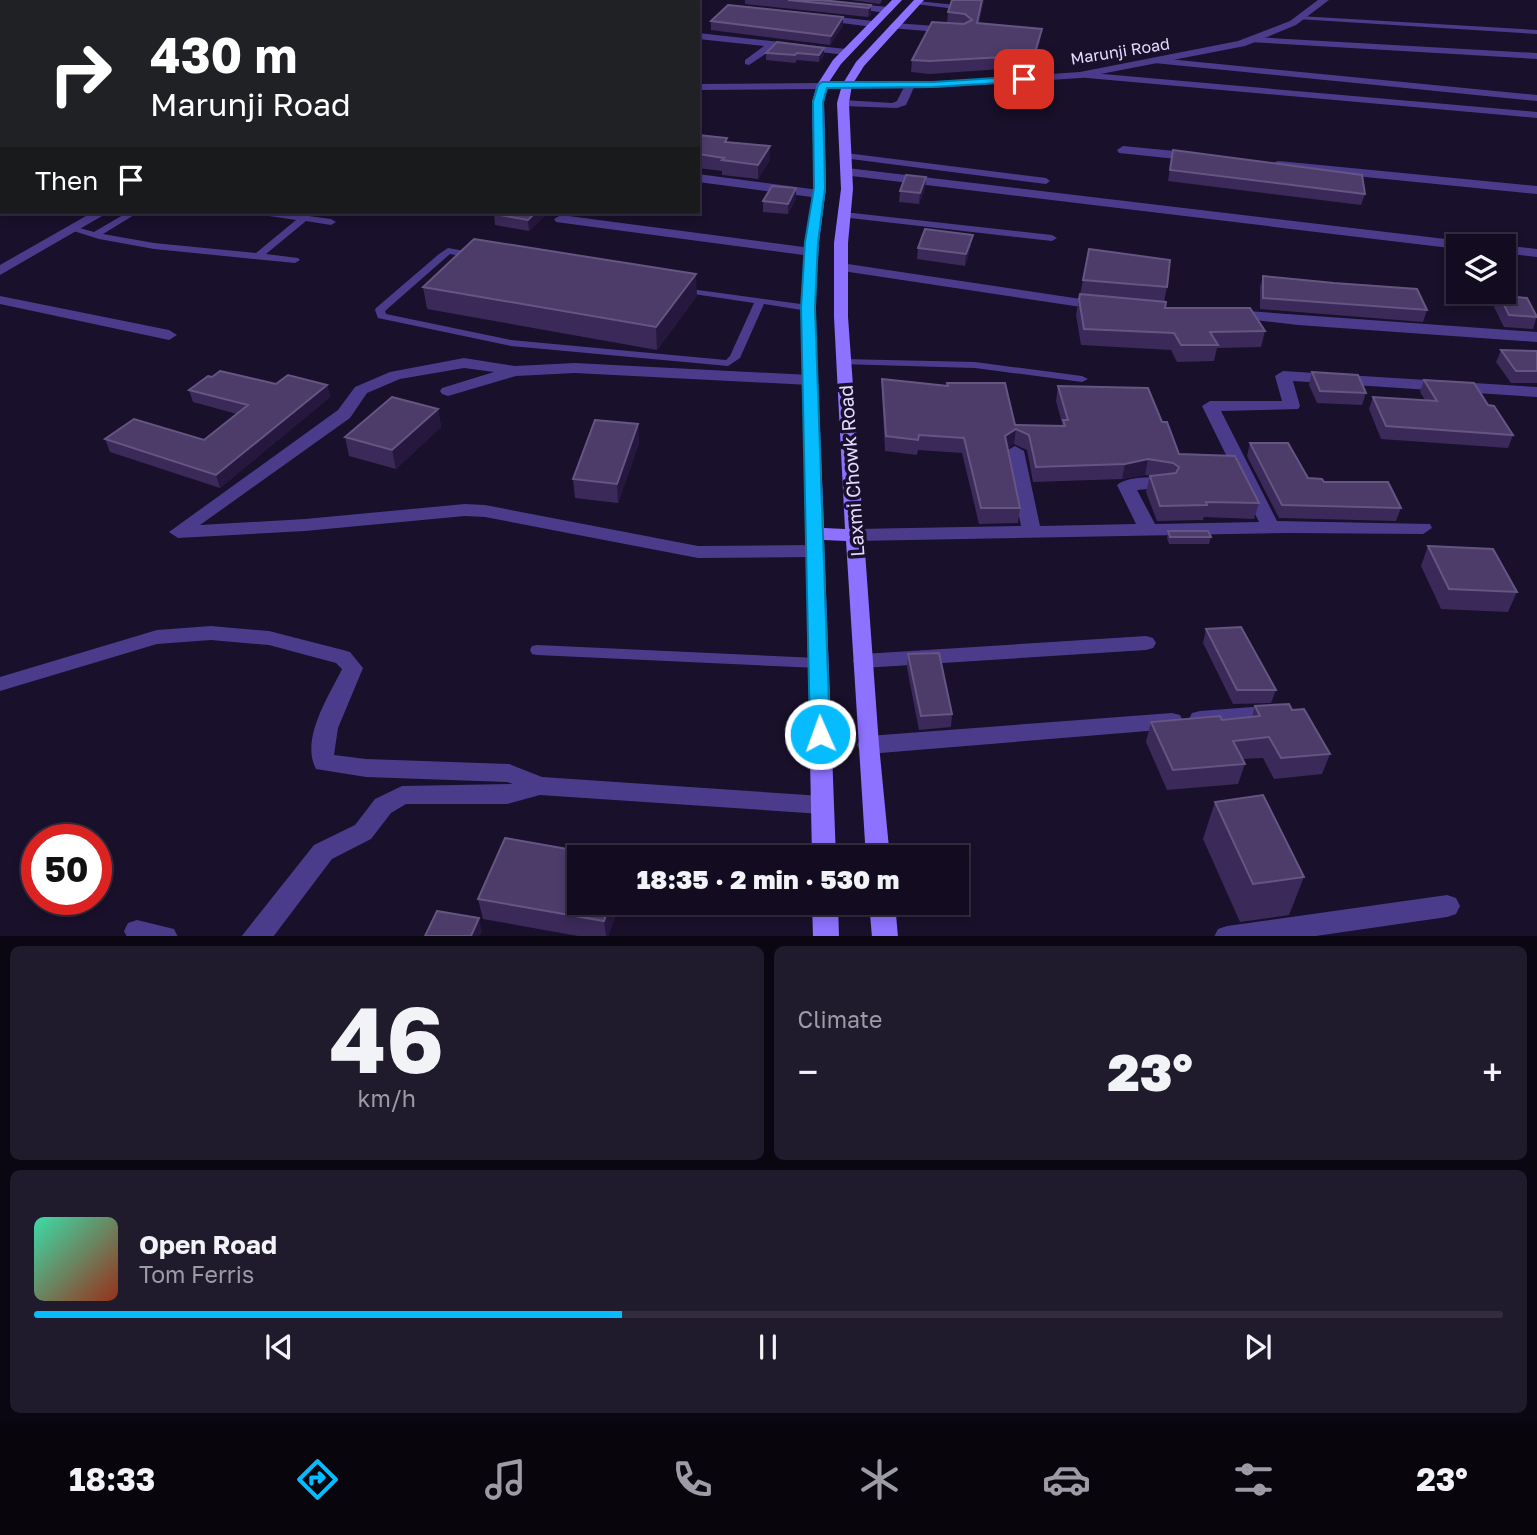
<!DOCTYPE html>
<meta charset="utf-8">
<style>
body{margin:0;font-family:"Golos Text",sans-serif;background:#201a2d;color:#f1f3f6;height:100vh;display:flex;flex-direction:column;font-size:26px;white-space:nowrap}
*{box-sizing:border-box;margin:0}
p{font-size:23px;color:#9d9ba5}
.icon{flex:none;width:38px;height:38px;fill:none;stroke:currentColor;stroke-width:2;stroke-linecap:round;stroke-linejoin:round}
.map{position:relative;height:936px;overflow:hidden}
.details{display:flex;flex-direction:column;gap:10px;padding:10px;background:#0a0712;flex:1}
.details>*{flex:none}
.guide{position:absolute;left:0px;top:0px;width:700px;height:214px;box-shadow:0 4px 10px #0003,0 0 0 2px #322c3e;background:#202124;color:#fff;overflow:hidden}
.tools{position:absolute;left:1446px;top:234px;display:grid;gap:14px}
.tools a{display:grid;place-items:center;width:70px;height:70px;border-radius:0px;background:#130c20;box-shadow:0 4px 10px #0003,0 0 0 2px #322c3e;font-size:35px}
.speed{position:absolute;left:21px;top:824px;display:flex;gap:14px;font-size:35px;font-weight:700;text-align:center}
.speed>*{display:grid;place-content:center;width:91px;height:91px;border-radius:50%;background:#130c20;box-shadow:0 4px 10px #0003,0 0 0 2px #322c3e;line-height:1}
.speed .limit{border:10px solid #d22;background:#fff;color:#111}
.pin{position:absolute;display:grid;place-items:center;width:60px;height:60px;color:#fff;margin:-30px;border-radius:14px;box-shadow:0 4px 10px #0006}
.me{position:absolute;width:77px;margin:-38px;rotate:358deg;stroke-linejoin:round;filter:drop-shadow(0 0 5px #0008)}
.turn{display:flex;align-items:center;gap:24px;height:147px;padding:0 35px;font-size:32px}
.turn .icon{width:91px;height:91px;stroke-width:2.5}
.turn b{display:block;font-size:49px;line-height:60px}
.then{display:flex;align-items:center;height:66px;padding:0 35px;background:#0003;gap:14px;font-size:26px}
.big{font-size:52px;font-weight:800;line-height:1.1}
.details .widget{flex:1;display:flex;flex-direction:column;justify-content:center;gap:10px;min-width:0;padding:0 24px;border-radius:10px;background:#201a2d}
.details .dial{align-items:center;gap:0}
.dial b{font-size:91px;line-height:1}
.song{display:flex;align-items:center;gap:21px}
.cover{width:84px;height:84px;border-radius:10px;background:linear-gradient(135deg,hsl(160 70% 55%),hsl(10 70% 35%))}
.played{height:7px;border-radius:4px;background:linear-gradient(90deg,#06bcff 40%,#322c3e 40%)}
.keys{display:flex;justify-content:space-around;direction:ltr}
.heat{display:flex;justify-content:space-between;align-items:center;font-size:38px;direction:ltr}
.details .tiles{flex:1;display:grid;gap:10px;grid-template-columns:1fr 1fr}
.widget:last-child{grid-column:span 2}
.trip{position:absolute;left:567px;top:845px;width:402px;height:70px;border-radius:0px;background:#130c20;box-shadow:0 4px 10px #0003,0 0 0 2px #322c3e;font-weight:800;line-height:70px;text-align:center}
.menu{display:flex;height:112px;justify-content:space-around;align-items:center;background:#08050d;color:#9d9ba5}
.menu .icon{width:49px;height:49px}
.menu .active{color:#06bcff}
.menu b{font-size:32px;color:#f1f3f6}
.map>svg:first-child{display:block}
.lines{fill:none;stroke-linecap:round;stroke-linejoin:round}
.stream{stroke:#0a164a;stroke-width:3.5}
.service{fill:#4b3b8b;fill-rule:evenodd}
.minor{fill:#4b3b8b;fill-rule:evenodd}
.tertiary{fill:#4b3b8b;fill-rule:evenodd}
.secondary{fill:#8d71ff;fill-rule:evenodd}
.wall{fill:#3b2959}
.shaded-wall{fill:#26173f}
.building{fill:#4d3c6a;stroke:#655582;stroke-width:2}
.route{fill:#06bcff;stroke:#047aa6;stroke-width:2}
.labels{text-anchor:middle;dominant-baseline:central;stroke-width:7;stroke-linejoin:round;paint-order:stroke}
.far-street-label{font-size:16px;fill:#e5daff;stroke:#19102b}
.street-label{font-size:19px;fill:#e5daff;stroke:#19102b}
</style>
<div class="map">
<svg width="1537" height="937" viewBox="0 0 1537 937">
<rect width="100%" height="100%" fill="#19102b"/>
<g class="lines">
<path class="stream" d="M231,2L235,0"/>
<path class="service" d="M917,1L956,5L959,7L956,9L915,4V2Z
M1299,16L1537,30V34L1297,19V17Z
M846,153L1046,178L1050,181L1046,184L843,158V154Z
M128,212H139L103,234L154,243L256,253L296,220L262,215L258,212H279L331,219L336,222L331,225L306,221L266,254L298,258L300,260L295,263L154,249L99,239L67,229L72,226L94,232Z
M844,212L1052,235L1057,238L1052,241L841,217L839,215Z
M448,248L476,253L481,256L476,259L450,254L385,311L386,314L511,340L726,360L730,356L754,303L680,292L675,289L676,287L808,305L813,308L808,311L764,304L740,358L728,366L511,346L378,318L375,310L376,308L439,254Z
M844,359L975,362L1082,376L1088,379L1082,382L975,368L840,364L839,362L840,360Z
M537,645L818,658L823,659L825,663L823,667L818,668L537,655L532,654L530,650L532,646Z"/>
<path class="minor" d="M42,0H54L40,2Z
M102,0H115L100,2Z
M255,0H276L278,2H257Z
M849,3L888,7L893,10L888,13L846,8V4Z
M821,15L873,21L878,24L873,27L818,20L816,18Z
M894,23L950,27L955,30L950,33L891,28L889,26Z
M698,33L846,49L851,52L846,55L776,47L749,65L745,64V60L764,46L698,39Z
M1253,37L1537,53V59L1249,42L1248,40Z
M0,54H2V60H0Z
M1158,58L1537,95V101L1154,63L1153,61Z
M1080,72L1537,112V118L1076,77V73Z
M0,73H2V79H0Z
M910,82L915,85L906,105L897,108L843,106L837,103L843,100L892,103L897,101L905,85Z
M1123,146L1196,153L1202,157L1196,161L1119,153L1117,150Z
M1279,161L1537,186V194L1275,168V162Z
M847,168L1479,243L1486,247L1458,249L843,175V169Z
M698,174L819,190L825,194L819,198L698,182Z
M93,212H109L0,275V265Z
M561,215L811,248L818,252L811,256L556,222L554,219Z
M1503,245L1537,249V257L1503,253V247H1498Z
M841,263L1101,302L1108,306L1101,310L836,270V264Z
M0,296L169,330L177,335L169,340L0,304Z
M1233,310L1537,332V342L1298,325L1228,317L1226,314L1228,311Z
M464,358L515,366L575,363L810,375L818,380L810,385L575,373L516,376L448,396L442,394L440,391L442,388L494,372L464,368L400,379L367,393L350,418L200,525L305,519L465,504L485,505L698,546L815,545L822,547L824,551L822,555L815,557L698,558L485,517L465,516L305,531L178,538L169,532L338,410L355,387L390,372Z
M1283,371L1537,387V397L1293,381L1300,406L1298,409L1221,411L1277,521L1430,524L1432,528L1423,534L1288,533L856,541L847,535L856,529L1021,526L1006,451L1015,446L1024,451L1040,526L1136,524L1117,485C1126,476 1164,474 1173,483L1170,487L1137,490L1155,524L1259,522L1202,406L1210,401H1282L1275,376Z
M211,626L269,631L343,650L350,652L363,668L338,728L334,755L366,759L509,764L542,777L822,796L830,798L834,805L830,812L822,814L540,795L507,804H406L391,813L371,839L332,859L273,937H241L314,845L355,825L375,799L402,786L513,784L507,782L366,777L316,769C300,739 329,696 342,669L336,663L269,645L211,640L157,644L0,691V677L157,630Z
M1146,636L1153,638L1156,643L1153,648L1146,650L863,668L856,666L853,661L856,656L863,654Z
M1277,705L1285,707L1288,713L1285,719L1277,721L1200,727L1192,725L1189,719L1192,713L1200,711Z
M1172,713L1180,715L1183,721L1180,727L1172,729L868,754L860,751L857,745L860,739L868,736Z
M1447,895L1456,898L1460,906L1456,914L1447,917L1309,937H1214L1218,929L1227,926Z
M137,920L174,929L178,937H127L124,931L128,923Z"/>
<path class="tertiary" d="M1318,0H1329L1296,25L1245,46L1080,78L933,88L698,90V84L933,82L1080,72L1238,41L1290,21Z
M0,12H2V18H0Z"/>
<path class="secondary" d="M892,0H902L841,64L827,85L824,102L826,188L819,242L815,308L824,528L845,529L834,317V243L841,189L837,103L842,85L856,62L914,0H924L864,66L852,85L849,103L853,189L848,243V317L879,745L890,858H866L846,541L824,540L836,858H812L801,308L805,242L814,188L812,102L817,85L833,60Z
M812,903H838L839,937H813Z
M869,903H895L898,937H872Z"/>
</g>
<path class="wall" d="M745,0H821L871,5V14L868,17L745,4Z
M850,0H882L880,4Z
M952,0H984L979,23L1040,41L1032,72L1002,69L929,74L911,72L912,60L947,23L948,12Z
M711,21L843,26L830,45L711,30Z
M824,48V55L819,62L797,60L795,63L766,60V53Z
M698,135L727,142L770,160L758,179L722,175V171L698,168Z
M1173,150L1365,194L1361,205L1168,181Z
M926,177L925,188L919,204L899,202L900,191Z
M796,188V199L788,214L763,212V201Z
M496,212H548V213L529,231L495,225L494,214Z
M971,246L965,266L917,259L918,248Z
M1263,276L1427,310L1423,322L1260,309V287Z
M1083,280L1167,287L1164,302L1165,308L1265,331L1261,347L1217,348L1214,361L1177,362L1171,350L1081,345L1076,315Z
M423,287L697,296L657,350L427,309Z
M1499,295L1537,316L1533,329L1504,327L1494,307Z
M1501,350L1537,351V383H1511L1496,362Z
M1312,372L1366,393L1362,405L1317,403L1309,385Z
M882,379L947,386V383L1015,425L1062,426V423L1056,401L1058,386L1162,422L1179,454L1259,503L1254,519L1204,517L1203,520L1157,521L1146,492L1150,476H1154L1145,475L1122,479L1033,482L1027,450L1014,444L1008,448L1020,508L1018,523L979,524L962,453L918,450L917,455L885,451L882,394Z
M1424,380L1488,405L1513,435L1508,448L1381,439L1369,409L1373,397L1425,400L1420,392Z
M276,384L327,385L330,397L220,488L110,452L105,439L204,440L237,414L193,402L189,390Z
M438,409L441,427L396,469L349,456L345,437Z
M638,424L639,443L618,503L575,498L573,479Z
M1250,443L1308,478L1324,482L1401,508L1396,521L1279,518L1247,456Z
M1168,531L1211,537L1209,544H1169L1167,538Z
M1428,546L1517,592L1508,612L1441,609L1421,566Z
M1206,629L1276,690L1271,703L1233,704L1203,643Z
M908,654L952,714L951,727L919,730L907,668Z
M1255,706L1292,710L1330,754L1322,774L1274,779L1263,758L1243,759L1245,764L1238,784L1167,790L1146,742L1151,722L1222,720L1252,717Z
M1215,802L1304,877L1289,915L1240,922L1203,839Z
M478,899L579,903H620L608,936H578L483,919Z"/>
<path class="shaded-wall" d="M982,0H984L976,35L977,23Z
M871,5V14L868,17L869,8Z
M843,17V26L830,45L831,36Z
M1042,29L1040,41L1032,72L1033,59Z
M824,48V55L819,62V55Z
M770,146V160L758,179V165Z
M926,177L925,188L919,204L920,193Z
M796,188V199L788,214V204Z
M536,212H548V213L529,231L528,220Z
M973,235L971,246L965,266L966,254Z
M696,274L697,296L657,350L656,327Z
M327,385L330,397L220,488L216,475Z
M438,409L441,427L396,469L392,450Z
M638,424L639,443L618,503L617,484Z
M1016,429L1014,444L1003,452L1005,436Z
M1148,459L1145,475L1122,479L1125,464Z
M610,903H620L608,936H606L604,921Z
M479,918L482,932L480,936H471Z"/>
<path class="building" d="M110,0H154L152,2H107Z
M788,0H821L871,5L869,8Z
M952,0H982L977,23L1042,29L1033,59L1004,57L930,61L912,60L932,22L964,24L972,20L965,14L948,12Z
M728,5L843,17L831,36L711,21Z
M777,42L824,48L819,55L797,53L795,55L766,53Z
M698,135L727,138L725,142L770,146L758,165L722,160L724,158L698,154Z
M1173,150L1362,175L1365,194L1170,170Z
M906,175L926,177L920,193L900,191Z
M772,186L796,188L788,204L763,201Z
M496,212H536L528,220L494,214Z
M925,229L973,235L966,254L918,248Z
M474,239L696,274L656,327L423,287Z
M1089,249L1170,260L1167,287L1083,280Z
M1263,276L1334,283L1417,289L1427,310L1263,298Z
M1080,294L1166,302L1165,308H1250L1265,331L1210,332L1218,345H1181L1174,333L1084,329L1079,299Z
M1499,295L1527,298L1537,317L1509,315Z
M1501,350L1537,351V371H1516Z
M220,371L276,384L288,375L327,385L216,475L105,439L134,419L204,440L248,405L189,390L208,376L212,377Z
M1312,372L1358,375L1366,393L1320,391Z
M882,379L948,386L947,383H1005L1015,425L1065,426L1063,420H1068L1058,386L1148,388L1162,422H1167L1179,454L1235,456L1259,503L1206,502L1207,505L1160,506L1150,476L1176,473L1179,467L1173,463L1148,459L1125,464L1036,467L1029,435L1016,429L1005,436L1020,508H981L964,438L919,435L918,440L886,436Z
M1424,380L1474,383L1488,405L1494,406L1513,435L1386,426L1373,397L1437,401Z
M392,397L438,409L392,450L345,437Z
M595,420L638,424L617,484L573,479Z
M1250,443H1288L1308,478L1322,479L1324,482H1388L1401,508L1282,505Z
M1168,531H1208L1211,537H1170Z
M1428,546L1493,549L1517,592L1449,589Z
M1241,627L1276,690H1237L1206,629Z
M939,653L952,714L921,716L908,654Z
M1289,704L1292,710L1304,709L1330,754L1281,758L1269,737L1233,741L1245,764L1173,770L1151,722L1220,716L1222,720L1260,716L1255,706Z
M1263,795L1304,877L1253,884L1215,802Z
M505,838L618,858H579V903H610L604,921L478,899Z
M437,911L479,918L471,936H425Z"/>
<path class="route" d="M1024,76L1028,77V81L933,87L827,88L823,102L825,188L818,242L815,308L830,734L827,740L820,742L813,740L810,734L801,308L805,242L814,188L813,102L818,85L822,82H933Z"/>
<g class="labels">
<g class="far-street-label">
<text transform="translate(1120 51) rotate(-9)">Marunji Road</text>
</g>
<g class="street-label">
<text transform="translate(851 471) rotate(-94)">Laxmi Chowk Road</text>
</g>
</g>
</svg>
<div class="tools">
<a><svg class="icon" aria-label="layers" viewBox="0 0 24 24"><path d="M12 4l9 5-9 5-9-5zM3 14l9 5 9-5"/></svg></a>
</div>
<div class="speed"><div class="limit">50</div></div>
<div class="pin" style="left:1024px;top:79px;background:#d93025"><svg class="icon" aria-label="arrive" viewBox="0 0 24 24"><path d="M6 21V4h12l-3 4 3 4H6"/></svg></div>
<svg class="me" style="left:820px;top:734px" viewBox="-20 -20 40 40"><circle r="17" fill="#06bcff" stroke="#fff" stroke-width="3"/><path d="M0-11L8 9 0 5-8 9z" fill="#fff"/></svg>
<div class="trip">18:35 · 2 min · 530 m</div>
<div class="guide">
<div class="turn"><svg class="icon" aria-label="right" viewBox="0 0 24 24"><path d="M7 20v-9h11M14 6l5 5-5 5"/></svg><div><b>430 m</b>Marunji Road</div></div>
<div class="then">Then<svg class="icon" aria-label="arrive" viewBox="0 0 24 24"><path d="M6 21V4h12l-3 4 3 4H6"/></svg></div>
</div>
</div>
<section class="details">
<div class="tiles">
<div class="widget dial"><b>46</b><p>km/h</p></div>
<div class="widget"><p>Climate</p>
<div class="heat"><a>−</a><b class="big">23°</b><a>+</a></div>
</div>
<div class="widget">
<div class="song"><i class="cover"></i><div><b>Open Road</b><p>Tom Ferris</p></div></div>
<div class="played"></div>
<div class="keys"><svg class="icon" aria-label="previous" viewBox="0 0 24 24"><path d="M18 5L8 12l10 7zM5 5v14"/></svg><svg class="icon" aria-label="pause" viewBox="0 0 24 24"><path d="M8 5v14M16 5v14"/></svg><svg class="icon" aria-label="next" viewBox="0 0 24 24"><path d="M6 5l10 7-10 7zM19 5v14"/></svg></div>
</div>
</div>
</section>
<nav class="menu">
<b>18:33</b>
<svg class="icon active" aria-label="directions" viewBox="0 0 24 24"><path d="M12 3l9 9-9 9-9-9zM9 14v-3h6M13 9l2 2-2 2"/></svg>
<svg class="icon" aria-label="music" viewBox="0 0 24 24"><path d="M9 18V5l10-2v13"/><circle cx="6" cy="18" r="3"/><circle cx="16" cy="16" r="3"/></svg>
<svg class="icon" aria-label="phone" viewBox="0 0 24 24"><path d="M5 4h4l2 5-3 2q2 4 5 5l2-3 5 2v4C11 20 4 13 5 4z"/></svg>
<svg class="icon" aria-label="climate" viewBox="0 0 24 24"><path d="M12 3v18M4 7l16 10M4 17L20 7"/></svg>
<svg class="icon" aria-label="car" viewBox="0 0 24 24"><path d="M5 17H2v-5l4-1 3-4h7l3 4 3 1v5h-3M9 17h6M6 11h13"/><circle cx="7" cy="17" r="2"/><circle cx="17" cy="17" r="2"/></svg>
<svg class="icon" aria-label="filters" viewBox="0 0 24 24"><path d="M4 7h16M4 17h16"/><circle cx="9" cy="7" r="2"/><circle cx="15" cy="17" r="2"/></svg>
<b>23°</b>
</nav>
